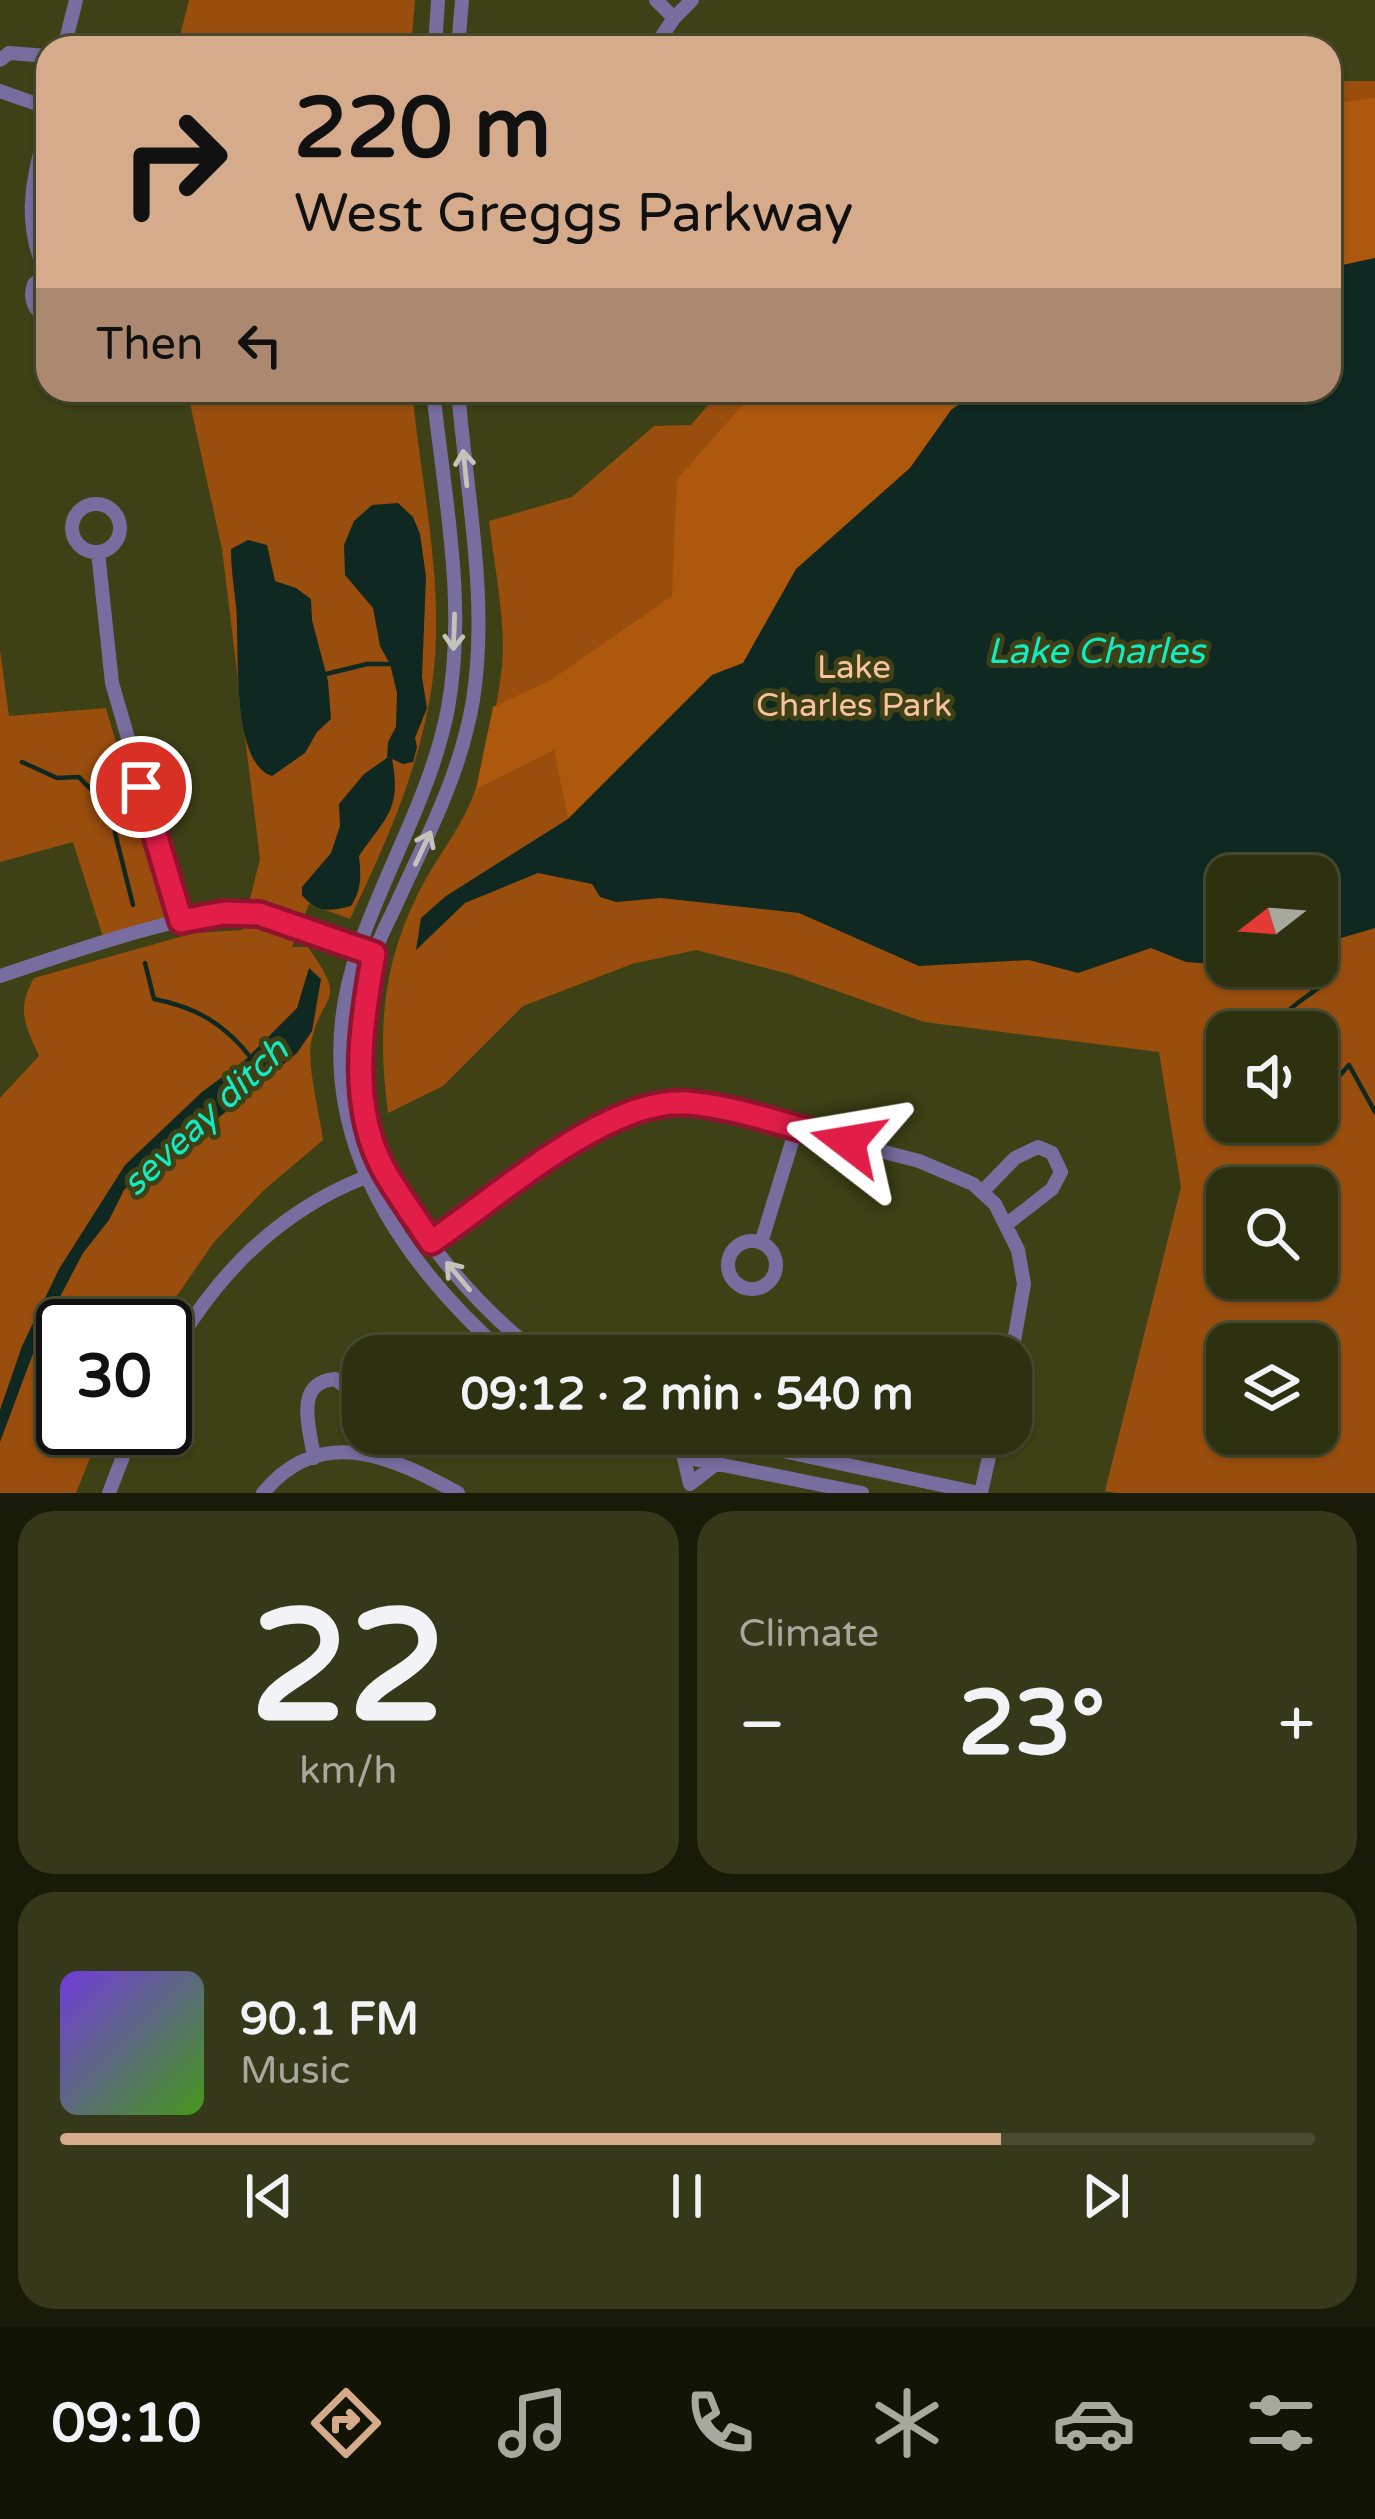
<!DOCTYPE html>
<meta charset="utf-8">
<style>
body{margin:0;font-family:"Varela Round",sans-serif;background:#363919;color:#f1f3f6;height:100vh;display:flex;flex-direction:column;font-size:45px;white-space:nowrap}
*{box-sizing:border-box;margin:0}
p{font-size:39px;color:#a7a99f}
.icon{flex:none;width:66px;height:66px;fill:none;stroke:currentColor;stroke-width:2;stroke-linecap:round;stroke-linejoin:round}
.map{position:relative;height:1493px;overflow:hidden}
.panel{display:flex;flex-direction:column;gap:18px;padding:18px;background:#191b09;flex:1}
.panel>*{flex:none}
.top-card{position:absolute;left:36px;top:36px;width:1305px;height:366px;border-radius:36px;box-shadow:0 3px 9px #0004,0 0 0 3px #494c30;background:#d6ab8b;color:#111;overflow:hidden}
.needle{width:78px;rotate:253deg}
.controls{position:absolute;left:1206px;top:855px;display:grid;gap:24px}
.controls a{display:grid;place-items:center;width:132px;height:132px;border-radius:24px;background:#2e3110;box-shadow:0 3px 9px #0004,0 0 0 3px #494c30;font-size:60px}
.speed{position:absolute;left:36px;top:1299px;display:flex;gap:24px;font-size:60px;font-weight:700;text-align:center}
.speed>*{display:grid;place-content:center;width:156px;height:156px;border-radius:50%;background:#2e3110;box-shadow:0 3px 9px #0004,0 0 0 3px #494c30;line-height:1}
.speed .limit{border:6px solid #111;border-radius:18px;background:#fff;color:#111}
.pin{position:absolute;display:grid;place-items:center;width:102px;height:102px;color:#fff;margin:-51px;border:6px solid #fff;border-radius:50%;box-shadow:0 3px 12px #0007}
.me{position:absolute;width:132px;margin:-66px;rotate:284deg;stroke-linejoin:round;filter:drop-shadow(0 0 9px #0008)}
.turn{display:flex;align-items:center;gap:42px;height:252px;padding:0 60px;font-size:54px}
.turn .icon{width:156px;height:156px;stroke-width:2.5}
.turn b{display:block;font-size:84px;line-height:102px}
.then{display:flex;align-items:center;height:114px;padding:0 60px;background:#0003;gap:24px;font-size:45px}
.big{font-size:90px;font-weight:700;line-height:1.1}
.panel .tile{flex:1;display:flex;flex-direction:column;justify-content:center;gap:18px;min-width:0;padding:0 42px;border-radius:36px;background:#363919}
.panel .dial{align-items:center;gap:0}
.dial b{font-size:156px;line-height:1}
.song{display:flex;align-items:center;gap:36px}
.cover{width:144px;height:144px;border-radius:18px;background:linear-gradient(135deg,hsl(260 70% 55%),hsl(100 70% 35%))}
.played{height:12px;border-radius:6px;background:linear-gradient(90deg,#d6ab8b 75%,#494c30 75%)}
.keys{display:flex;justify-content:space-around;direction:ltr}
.heat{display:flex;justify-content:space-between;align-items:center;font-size:66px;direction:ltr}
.panel .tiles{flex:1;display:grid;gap:18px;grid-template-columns:1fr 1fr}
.tile:last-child{grid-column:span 2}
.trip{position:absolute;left:342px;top:1335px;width:690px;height:120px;border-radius:36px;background:#2e3110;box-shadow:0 3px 9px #0004,0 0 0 3px #494c30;font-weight:700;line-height:120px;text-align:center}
.tab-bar{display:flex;height:192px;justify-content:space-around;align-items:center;background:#121406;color:#a7a99f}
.tab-bar .icon{width:84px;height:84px}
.tab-bar .on{color:#d6ab8b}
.tab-bar b{font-size:54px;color:#f1f3f6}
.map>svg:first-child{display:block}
.green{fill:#994e0d;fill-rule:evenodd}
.forest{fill:#ad580d}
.water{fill:#0f2821}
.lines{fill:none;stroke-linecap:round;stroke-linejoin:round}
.stream{stroke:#0f2821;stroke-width:4.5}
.minor{stroke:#776d9e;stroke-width:14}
.oneway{stroke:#c3c3ba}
.route-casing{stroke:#92132f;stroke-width:30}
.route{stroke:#e11d48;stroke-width:21}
.labels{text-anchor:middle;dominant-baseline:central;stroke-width:10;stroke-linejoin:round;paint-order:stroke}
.park-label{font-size:33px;fill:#fac29f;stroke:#3e4115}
.water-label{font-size:36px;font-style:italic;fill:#12ecc2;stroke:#3e4115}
</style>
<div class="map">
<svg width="1375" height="1493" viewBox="0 0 1375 1493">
<rect width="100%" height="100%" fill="#3e4115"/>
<path class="green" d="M189,0H415L411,48H177Z
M1329,81H1375V1493H1116L1105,1491L1181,1187L1159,1052L924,1022L789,974L696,950L632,964L523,1006L443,1086L388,1113C378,1035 381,970 416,898C434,859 464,827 477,785C488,746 502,689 503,649C503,607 494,563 489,521L572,497L654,426L691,425L721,390H1329ZM1227,876H1317L1370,929L1317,945V966H1227ZM1227,1032H1317V1122H1227ZM1227,1188H1317V1278H1227ZM1227,1344H1317V1434H1227Z
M187,390H412C421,487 446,587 432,685C420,768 386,843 350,919L309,904L292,947H308C349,1006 323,988 311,1043C307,1067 320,1115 323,1140L264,1190L214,1242L156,1326H63V1428H102L76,1493H0V1098L39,1056C25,1024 16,1010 34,978L194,933L242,930L260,859L222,549Z
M0,650L9,716L106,708L169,925L103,937L73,842L0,862Z"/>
<path class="forest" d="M1375,98V258L1329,268V104Z
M756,390H979L951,410L910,468L796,569L743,663L712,675L568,819L554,750L476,789L493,707L551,680L672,596L677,479Z"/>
<path class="water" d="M1375,258V928L1317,945V876H1227V965L1186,962L1151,948L1078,973L1029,960L919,966L799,913L661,898L616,902L600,897L592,884L538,873L465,903L416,950L421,918L446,896L568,819L712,675L743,663L796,569L910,468L951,410L979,390H1329V268Z
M398,503L413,517L420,534L426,577L422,677L427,708L415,738L417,747L413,762L403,764L392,759C402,810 385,818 359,856C361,875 362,889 351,906C330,911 317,914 302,895V887L331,853L340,826L339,804L364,774L387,758L388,742L396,727L397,693L390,664L380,646L373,608L345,575L344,545L354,521L372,505Z
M248,540L267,545L275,581L296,588L311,599L312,620L328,681L331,719L317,732L305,753L272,776C230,763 240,644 236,606C234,587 231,569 231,549Z
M309,968L321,979L312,1031L297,1053L177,1152L136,1178L124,1190L109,1220L83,1253L40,1335L0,1442V1410L22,1346L59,1269L125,1165L202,1092L245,1060L297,1008Z"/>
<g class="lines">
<path class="stream" d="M326,674L367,664H390
M22,762L57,778L79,777C95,796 117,806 115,833L133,905
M145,963L154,999C196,1007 225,1024 252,1059
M1299,1032L1287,1012C1308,991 1351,978 1330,941
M1317,1078L1333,1083L1349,1065L1375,1112"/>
<path class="minor" d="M656,0L674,18
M64,48L76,0
M435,48L438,0
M458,48L462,0
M654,48L674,18L692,0
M0,60L9,53L48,56
M0,91L48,108
M48,272L34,284C29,299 34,311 48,318
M46,273C20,217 35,176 48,119
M433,390C444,496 467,601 448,708C432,792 387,866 359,947C301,1112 386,1249 507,1356
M458,390C466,492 489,598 473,700C461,771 430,831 400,896C392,915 380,935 374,955C356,1011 353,1089 373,1144C399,1216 480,1313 543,1356
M72 528a24 24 0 1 1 48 0a24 24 0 1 1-48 0Z
M98,552L112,683L181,921
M0,976C61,956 200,904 259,914C295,920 330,937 364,950
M982,1192L1015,1158L1038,1147L1052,1153L1061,1172L1052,1189L1007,1224
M728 1265a24 24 0 1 1 48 0a24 24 0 1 1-48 0Z
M431,1242L594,1129L651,1104L702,1105L919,1161L973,1184L995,1204L1018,1250L1024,1284L1011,1358
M761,1243L796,1129
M165,1365C212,1278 280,1208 374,1174
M637,1434L698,1460L862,1493
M703,1434L979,1493
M683,1454L690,1484L716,1464
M314,1458C310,1428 293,1383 335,1379L352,1392L361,1452
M109,1493L134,1428
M263,1493C321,1422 394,1458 458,1493
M981,1493L994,1434"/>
</g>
<defs><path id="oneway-shaft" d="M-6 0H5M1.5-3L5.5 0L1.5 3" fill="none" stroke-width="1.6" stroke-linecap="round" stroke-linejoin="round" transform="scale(3)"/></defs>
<g class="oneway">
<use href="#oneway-shaft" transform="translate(465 468) rotate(-96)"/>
<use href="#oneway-shaft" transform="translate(454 632) rotate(92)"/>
<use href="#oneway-shaft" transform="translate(423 848) rotate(-65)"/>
<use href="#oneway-shaft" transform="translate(458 1276) rotate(-130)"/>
</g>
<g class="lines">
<defs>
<path id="route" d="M141,787L181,921L224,913L259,914L374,954C361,1024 348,1107 385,1172C399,1196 416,1219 431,1242C497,1198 607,1097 687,1103C735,1106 800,1130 848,1142"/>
</defs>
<use href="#route" class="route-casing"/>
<use href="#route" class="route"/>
</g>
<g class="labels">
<g class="park-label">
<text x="854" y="667">Lake<tspan x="854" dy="38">Charles Park</tspan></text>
</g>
<g class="water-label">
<text x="1096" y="651">Lake Charles</text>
<text transform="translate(205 1117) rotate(-43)">seveay ditch</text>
</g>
</g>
</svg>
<div class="controls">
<a><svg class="needle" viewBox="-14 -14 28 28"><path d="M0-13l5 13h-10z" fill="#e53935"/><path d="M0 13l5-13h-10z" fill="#a7a99f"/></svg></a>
<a><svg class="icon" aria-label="sound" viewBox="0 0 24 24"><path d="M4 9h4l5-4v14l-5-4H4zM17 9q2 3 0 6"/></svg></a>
<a><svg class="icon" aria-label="search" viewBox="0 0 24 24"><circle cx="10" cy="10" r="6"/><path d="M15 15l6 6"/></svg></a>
<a><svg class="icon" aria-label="layers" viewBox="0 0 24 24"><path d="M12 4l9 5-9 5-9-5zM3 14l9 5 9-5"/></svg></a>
</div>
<div class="speed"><div class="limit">30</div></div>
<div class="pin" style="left:141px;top:787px;background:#d93025"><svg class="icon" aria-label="arrive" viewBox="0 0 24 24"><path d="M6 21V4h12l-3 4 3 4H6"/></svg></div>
<svg class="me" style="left:848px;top:1142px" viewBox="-20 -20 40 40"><path d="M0-17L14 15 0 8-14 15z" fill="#e11d48" stroke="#fff" stroke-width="4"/></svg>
<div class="trip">09:12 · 2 min · 540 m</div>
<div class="top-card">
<div class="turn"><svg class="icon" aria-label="right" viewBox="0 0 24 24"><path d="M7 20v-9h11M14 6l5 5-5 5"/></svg><div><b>220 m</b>West Greggs Parkway</div></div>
<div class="then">Then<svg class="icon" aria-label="left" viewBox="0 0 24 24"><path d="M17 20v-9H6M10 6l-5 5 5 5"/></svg></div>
</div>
</div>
<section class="panel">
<div class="tiles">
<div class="tile dial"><b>22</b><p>km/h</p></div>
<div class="tile"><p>Climate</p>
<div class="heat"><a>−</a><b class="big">23°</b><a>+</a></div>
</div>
<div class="tile">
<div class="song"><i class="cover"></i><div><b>90.1 FM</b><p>Music</p></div></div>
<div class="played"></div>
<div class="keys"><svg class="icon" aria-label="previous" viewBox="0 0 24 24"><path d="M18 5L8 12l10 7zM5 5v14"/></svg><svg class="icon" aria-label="pause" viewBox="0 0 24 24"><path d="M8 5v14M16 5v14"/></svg><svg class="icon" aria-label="next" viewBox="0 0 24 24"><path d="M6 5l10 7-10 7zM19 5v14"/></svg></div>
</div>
</div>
</section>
<nav class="tab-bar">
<b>09:10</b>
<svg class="icon on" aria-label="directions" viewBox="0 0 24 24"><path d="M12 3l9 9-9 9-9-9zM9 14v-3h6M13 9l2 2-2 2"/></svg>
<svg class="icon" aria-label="music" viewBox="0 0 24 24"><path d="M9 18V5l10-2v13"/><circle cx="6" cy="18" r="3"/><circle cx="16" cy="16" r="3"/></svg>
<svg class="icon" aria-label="phone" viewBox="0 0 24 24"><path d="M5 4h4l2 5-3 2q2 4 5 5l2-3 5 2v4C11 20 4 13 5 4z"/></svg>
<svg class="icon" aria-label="climate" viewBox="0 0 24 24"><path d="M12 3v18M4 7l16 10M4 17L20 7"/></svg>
<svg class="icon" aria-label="car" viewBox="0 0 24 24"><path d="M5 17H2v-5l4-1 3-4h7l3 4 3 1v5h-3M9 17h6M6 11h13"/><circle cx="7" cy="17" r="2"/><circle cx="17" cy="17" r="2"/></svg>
<svg class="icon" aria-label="filters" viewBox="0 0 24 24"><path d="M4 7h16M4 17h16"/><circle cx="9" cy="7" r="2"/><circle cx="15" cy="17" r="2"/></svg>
</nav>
